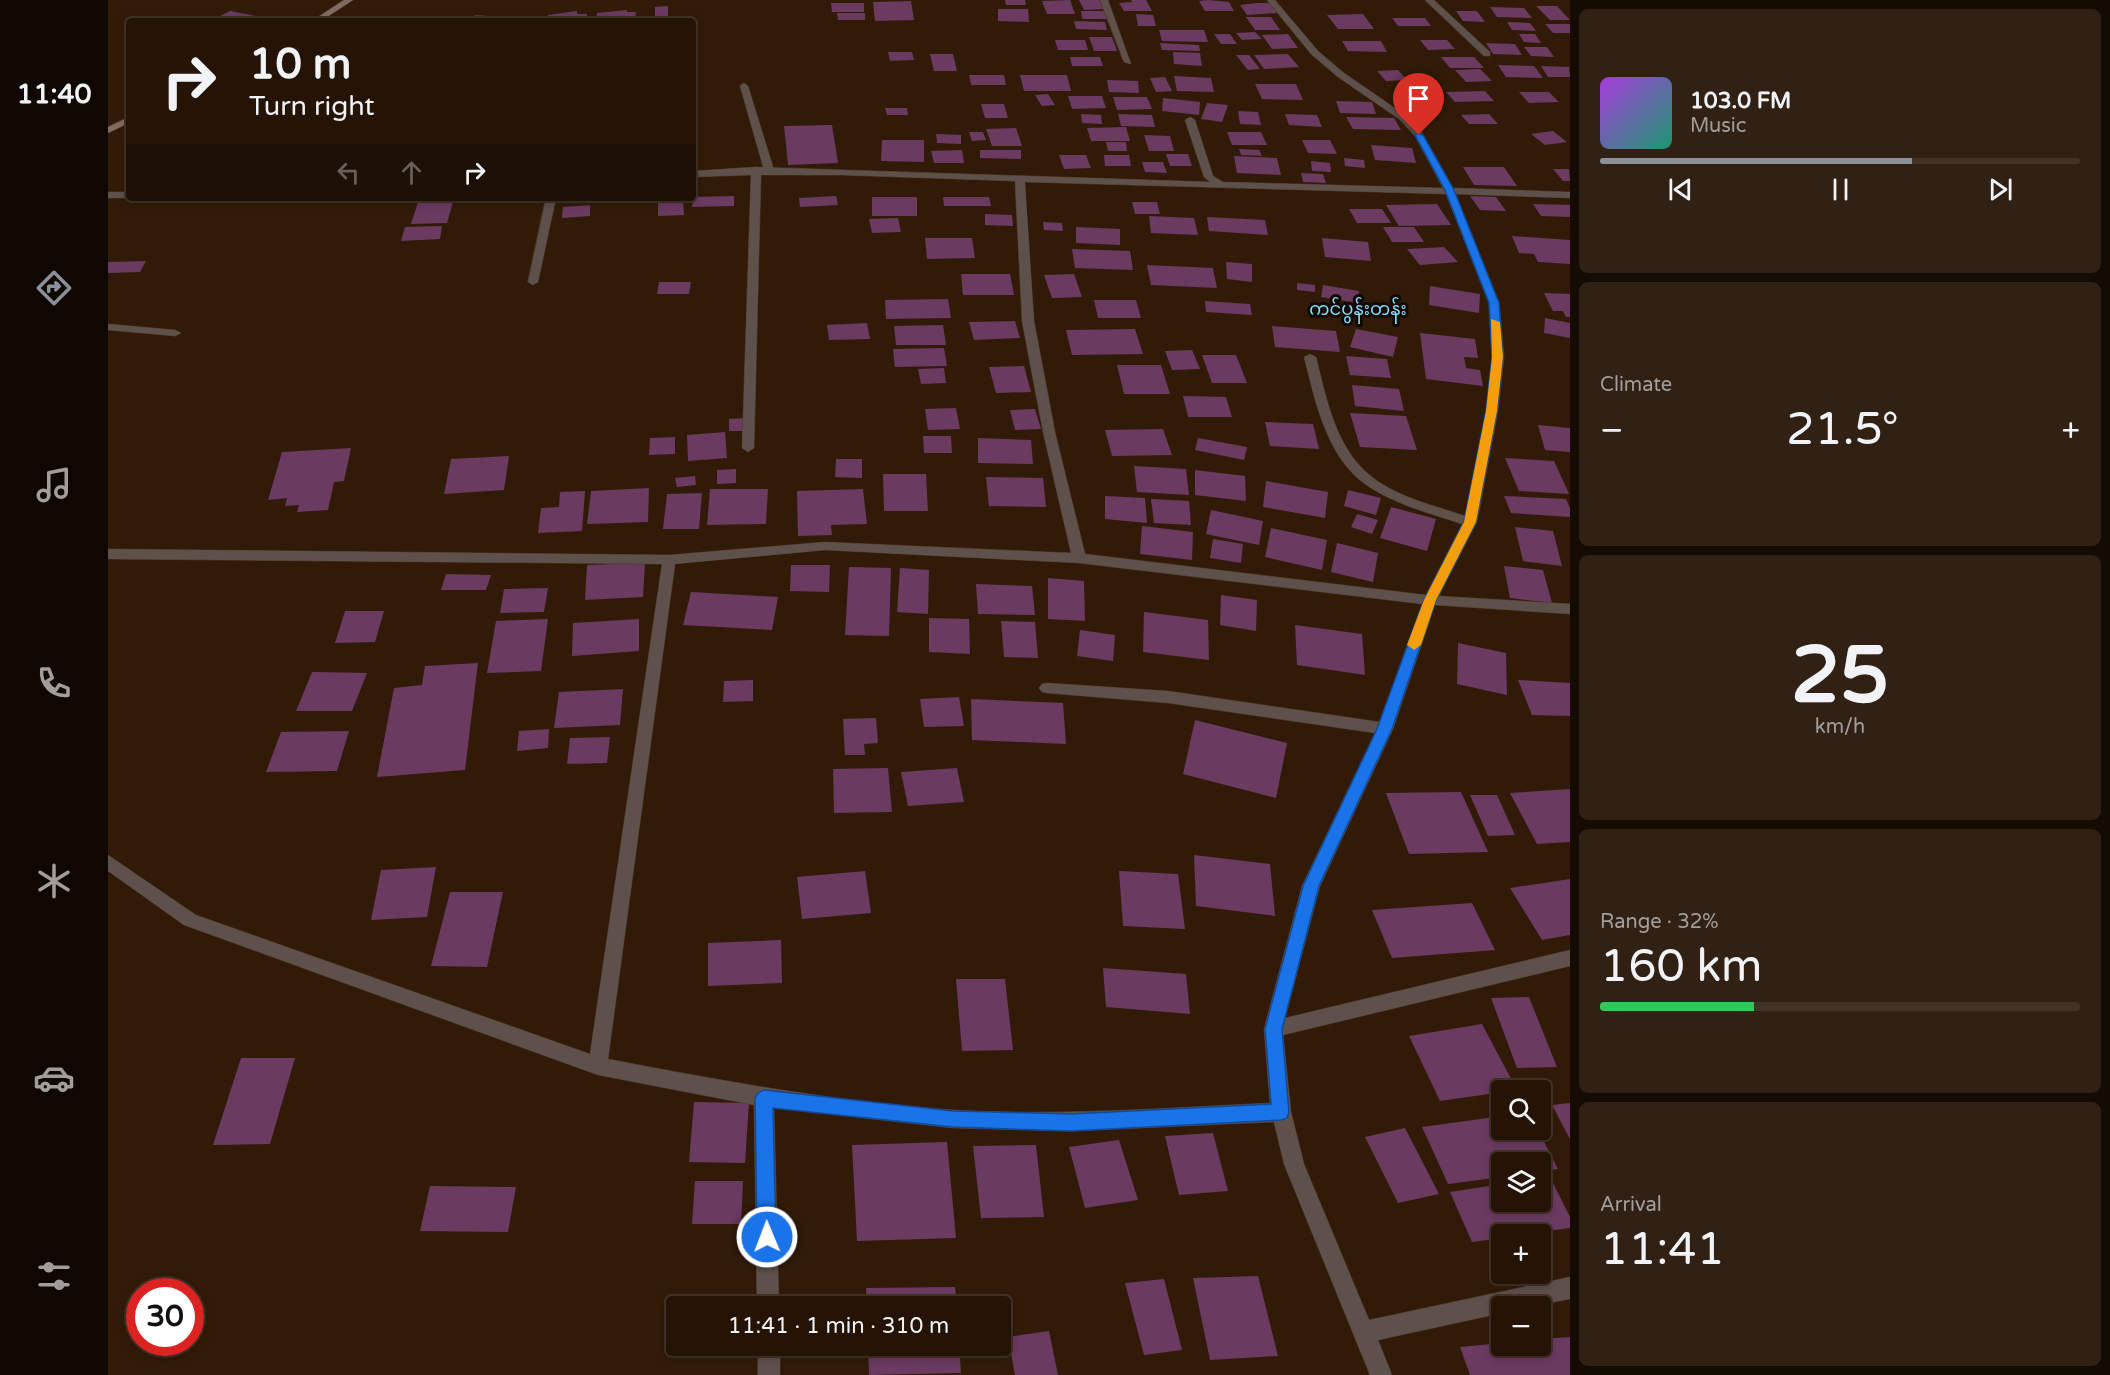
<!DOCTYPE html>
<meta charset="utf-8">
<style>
body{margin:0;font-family:"Varela Round","Noto Sans Myanmar",sans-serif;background:#312114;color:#f1f3f6;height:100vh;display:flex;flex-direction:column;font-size:22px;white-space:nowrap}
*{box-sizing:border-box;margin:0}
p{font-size:20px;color:#a39e9b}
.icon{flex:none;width:33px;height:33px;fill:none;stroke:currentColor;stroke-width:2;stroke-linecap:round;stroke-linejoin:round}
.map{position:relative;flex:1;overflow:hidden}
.details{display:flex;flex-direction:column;gap:9px;padding:9px;background:#140b03;width:540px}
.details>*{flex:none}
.banner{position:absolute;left:18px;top:18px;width:570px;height:183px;border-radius:6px;box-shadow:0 3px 9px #0003,0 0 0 2px #423328;background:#251406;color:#f1f3f6;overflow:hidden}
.fabs{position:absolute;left:1383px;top:1080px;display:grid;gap:12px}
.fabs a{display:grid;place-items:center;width:60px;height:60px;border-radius:6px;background:#251406;box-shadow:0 3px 9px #0003,0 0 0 2px #423328;font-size:30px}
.speed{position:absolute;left:18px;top:1278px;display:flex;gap:12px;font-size:30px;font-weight:700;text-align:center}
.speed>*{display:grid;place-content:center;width:78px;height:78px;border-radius:50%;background:#251406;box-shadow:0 3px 9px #0003,0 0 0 2px #423328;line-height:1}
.speed .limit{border:9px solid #d22;background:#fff;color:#111}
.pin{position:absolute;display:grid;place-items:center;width:51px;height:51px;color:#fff;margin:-62px -26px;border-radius:50% 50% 50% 0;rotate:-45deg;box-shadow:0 0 6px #0007}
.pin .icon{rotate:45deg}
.me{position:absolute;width:66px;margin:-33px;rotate:359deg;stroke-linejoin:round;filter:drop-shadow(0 0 4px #0008)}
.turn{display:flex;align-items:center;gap:21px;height:126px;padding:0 24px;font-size:27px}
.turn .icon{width:78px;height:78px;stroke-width:2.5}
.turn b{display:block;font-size:42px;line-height:51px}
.lanes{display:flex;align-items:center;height:57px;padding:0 24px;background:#0003;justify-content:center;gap:30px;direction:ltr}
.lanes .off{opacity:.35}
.big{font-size:45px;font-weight:600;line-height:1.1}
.details .card{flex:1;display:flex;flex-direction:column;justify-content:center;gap:9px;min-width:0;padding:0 21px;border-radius:9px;background:#312114}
.details .dial{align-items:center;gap:0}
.dial b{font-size:78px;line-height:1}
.song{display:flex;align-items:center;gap:18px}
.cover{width:72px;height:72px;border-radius:9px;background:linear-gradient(135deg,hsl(280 70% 55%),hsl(160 70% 35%))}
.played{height:6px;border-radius:3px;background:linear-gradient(90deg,#8c9099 65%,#423328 65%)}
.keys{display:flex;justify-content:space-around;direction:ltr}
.heat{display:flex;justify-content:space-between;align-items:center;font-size:33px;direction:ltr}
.charge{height:9px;border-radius:4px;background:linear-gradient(90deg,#34c759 32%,#423328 0)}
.trip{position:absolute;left:558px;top:1296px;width:345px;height:60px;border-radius:6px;background:#251406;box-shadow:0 3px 9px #0003,0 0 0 2px #423328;font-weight:600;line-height:60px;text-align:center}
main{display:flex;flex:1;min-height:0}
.dock{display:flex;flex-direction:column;width:108px;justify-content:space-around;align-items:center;background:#0f0802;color:#a39e9b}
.dock .icon{width:42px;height:42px}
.dock .on{color:#8c9099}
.dock b{font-size:27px;color:#f1f3f6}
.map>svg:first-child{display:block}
.building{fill:#6a3a61}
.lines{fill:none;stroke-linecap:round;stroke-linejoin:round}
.lane-casing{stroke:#4d3826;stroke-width:1}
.street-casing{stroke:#4d3826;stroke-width:1}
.secondary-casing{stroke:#4d3826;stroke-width:1}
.lane{fill:#5e504a;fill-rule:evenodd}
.street{fill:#5e504a;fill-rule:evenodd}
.secondary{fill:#816a61;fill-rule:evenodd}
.route{fill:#1a73e8;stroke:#114b97;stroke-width:1.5}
.slow{fill:#f59e0b}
.labels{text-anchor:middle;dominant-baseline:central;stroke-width:6;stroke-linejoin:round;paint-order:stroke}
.far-quarter-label{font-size:18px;fill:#80defe;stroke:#120803}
</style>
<main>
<nav class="dock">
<b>11:40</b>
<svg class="icon on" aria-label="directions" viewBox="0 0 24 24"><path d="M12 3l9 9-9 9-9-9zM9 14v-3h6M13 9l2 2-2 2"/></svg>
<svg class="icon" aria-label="music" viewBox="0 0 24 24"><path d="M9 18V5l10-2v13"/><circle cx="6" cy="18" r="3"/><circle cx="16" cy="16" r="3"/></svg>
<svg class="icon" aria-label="phone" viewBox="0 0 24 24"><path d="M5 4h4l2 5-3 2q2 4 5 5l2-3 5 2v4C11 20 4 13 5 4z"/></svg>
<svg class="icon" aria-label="climate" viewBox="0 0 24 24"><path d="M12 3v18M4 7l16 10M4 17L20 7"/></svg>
<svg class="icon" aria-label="car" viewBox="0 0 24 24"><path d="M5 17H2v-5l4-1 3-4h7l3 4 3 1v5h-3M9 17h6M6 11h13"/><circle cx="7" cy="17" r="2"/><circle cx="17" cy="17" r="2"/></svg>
<svg class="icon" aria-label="filters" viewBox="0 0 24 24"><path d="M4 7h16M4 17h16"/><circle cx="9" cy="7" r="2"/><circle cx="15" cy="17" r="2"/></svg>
</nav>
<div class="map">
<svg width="1462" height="1375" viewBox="0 0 1462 1375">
<rect width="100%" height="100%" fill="#311b08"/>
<path class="building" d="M897,0H917L918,5H898Z
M962,0L967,14H939L934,1Z
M971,0H992L996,9L976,10Z
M1023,0H1038L1044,11H1016L1011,3L1024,2Z
M1100,0L1121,2L1126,11H1097L1091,1Z
M803,1L806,20L767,21L765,2Z
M723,3H756V12H724Z
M1149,3H1162L1169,13L1139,15L1132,5Z
M560,6V16H547V7Z
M1428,6H1449L1462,20H1442Z
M1382,7L1416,8L1424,18L1389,17Z
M890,9H920L921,22L890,21Z
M519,10V12H528L527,21H488L489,13Z
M122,11L153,17L145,21H103Z
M469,11V14H479V21H439L440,15Z
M973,11H998L999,19H974Z
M1348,11H1369L1377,22L1355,21Z
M729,13H757V20H730Z
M1028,14L1045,15L1048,26H1030Z
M1255,14L1266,29H1230L1219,15Z
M367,15L393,17L389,21H362Z
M1138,17H1163L1172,30H1147Z
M1284,18H1317L1323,26H1290Z
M966,21L997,22L999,30L968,29Z
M1399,22L1422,23L1428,31L1404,30Z
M1437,24H1462V33H1445Z
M1051,30H1096L1100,42L1054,41Z
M1147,32L1154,39L1134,40L1128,33Z
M1106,34H1122L1129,44H1113Z
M1180,34L1190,48L1164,49L1154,35Z
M1411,34H1427L1433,43L1416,42Z
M981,37H1004L1009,51H986Z
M947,40H977L980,50H950Z
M1312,40H1339L1347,49L1320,50Z
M1234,41H1273L1279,52L1240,51Z
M1052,43L1091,45L1092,51L1054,50Z
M1378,43L1407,44L1414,55L1385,54Z
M1416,47H1439L1446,57L1423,56Z
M780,52H804L806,60L782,61Z
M1065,52L1092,53L1094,66L1066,64Z
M822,54H845L849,71H826Z
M1180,54L1191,67L1156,69L1146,55Z
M1128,55H1141L1152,69L1140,70Z
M962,57H992L995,66H964Z
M1333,57H1366L1376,68H1342Z
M1390,65L1426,66L1435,78L1398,77Z
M1433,66L1461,67L1462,77H1440Z
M1372,69L1384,81L1358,82L1347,70Z
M1290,70L1299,80L1278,81L1269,71Z
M861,75H896L898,85H863Z
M912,75H959L963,91H916Z
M1066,76L1103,78L1106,92L1069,91Z
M1057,77L1064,91L1048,92L1042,78Z
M999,80L1030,81L1031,93L1001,92Z
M1147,84H1188L1195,100L1154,99Z
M1327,91L1336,101L1311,102L1302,92Z
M1377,91L1386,101L1347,102L1338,92Z
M1411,92H1441L1451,102L1421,103Z
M940,94L947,105L934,106L927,95Z
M960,96H994L998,108L964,109Z
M1005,97H1039L1044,109L1009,110Z
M1055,98L1092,102L1091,115L1054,111Z
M1228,101L1264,102L1268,114L1232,113Z
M1099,103L1120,105L1114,122L1093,119Z
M873,104H896L900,118H877Z
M777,108H799L800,115H779Z
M1130,111L1150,112L1153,125L1132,124Z
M973,114L993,115L994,124L974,123Z
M1010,114L1044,115L1047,127L1013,126Z
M1177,114L1209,115L1214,127L1181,125Z
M1381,114L1390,124H1361L1353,115Z
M1238,117L1286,118L1293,130L1245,129Z
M724,125L730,163L680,165L676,126Z
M1018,127L1022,141H983L979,128Z
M908,128L914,146H884L878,129Z
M1445,131L1459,142L1437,145L1423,134Z
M861,132H875L878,140L864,141Z
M1119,132H1153L1159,145H1124Z
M828,134L853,135V144L829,143Z
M1036,135L1062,136L1066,151H1041Z
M774,140H816V162L773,161Z
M1194,140H1222L1229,154L1200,153Z
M998,142H1018L1019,151H1000Z
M1263,145L1304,148L1308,163L1267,160Z
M1131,149L1151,150L1154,156L1133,155Z
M854,150L856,163H826L823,151Z
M872,150H913V159L872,158Z
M1058,154H1080L1084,166H1062Z
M951,155H978L983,168L956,169Z
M996,155H1021L1023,166H997Z
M1126,156L1169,158L1173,175L1129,173Z
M1236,158L1256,160L1257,168L1237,166Z
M1203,161L1222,163L1223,172L1204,171Z
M1034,162H1055L1059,173L1037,172Z
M1355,167H1396L1409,186L1366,185Z
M1445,169H1461L1462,181H1455Z
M1193,173L1215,174L1218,183L1195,182Z
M626,196V206L584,207L585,197Z
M728,196L730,205L692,207L691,198Z
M1362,196L1388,197L1398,211L1372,210Z
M764,197H809V216H764Z
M835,197H881L883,206H836Z
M346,198L339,223L303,224L311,199Z
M575,201L576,215L550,216V202Z
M1024,202H1049L1052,214H1027Z
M1329,204L1343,225L1291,226L1278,205Z
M1425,204L1462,205V217L1433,216Z
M482,205V216L454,218L455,207Z
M1241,209H1274L1283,223H1249Z
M877,214L904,215L905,226L877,225Z
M1041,216L1086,218L1090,235L1043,233Z
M1099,217L1157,220L1160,235L1101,231Z
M790,218L793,232L764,233L761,219Z
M935,222L954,223L955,231L936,230Z
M334,226L332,239L293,241L297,227Z
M968,227L1012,229V245L968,243Z
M1275,227H1306L1316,242H1284Z
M1404,236L1462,240V264L1430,262L1426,254L1411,253Z
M817,238H864L867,258L819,259Z
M1214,238L1260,242L1263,261L1217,257Z
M1336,247L1350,262L1312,265L1299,249Z
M964,249L1022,251L1025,270L967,268Z
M38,261L32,272L0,273V262Z
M1118,262L1144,264V282L1119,279Z
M1039,265L1105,268L1109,288L1043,285Z
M853,274H902L906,295H855Z
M966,274L974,297L944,298L936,275Z
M551,282H583L581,294H549Z
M1189,283L1207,285V292L1189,290Z
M1215,285L1251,291L1250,303L1213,297Z
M1322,286L1372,294L1371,313L1321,305Z
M1436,293L1462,294V317H1458L1455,311H1445Z
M840,299L843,318L778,319L777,300Z
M986,300H1028L1033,318H990Z
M1097,301L1142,304L1144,315L1098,312Z
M1437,318L1462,323V338L1436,333Z
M907,321L912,338L866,340L861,322Z
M759,323L762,339L721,340L719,325Z
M835,325L838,345H788L786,326Z
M1164,326L1228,331L1232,352L1167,347Z
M1027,329L1035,354L964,355L958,330Z
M1248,329L1290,337L1285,357L1242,347Z
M1312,333L1367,339L1370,358L1356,357L1358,368L1372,370L1375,386L1318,379Z
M836,348L839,366L787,367L785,349Z
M1084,350L1092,369L1064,370L1057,351Z
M1094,355H1128L1139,383H1104Z
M1238,356L1279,359L1283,378L1242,375Z
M1009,365H1053L1062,394H1016Z
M916,366L923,392L888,393L881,367Z
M836,368L838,383L813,384L810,369Z
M1244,385L1291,389L1296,411L1247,406Z
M1075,396L1118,397L1124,417H1080Z
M848,408L852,429L820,430L817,409Z
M927,409L933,429L907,430L902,410Z
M1242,413L1298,416L1309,450L1252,447Z
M638,418V431H621V419Z
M1157,422L1205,424L1211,449L1162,446Z
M1430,425L1462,428V452L1437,450Z
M1055,429L1064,455L1004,456L997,430Z
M617,432L619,458L580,461L579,435Z
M815,436H843L844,453H816Z
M567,437V454L541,455L542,438Z
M870,438L923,440L925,464L870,463Z
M1090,438L1139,447L1136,460L1087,450Z
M243,448L236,481L226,482L220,510L189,512L191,505L177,506L179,498L160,500L174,452Z
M401,456L396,490L336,494L343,459Z
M1397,458L1446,461L1461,494L1411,491Z
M728,459H754V478L727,477Z
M1026,466L1078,469L1081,495L1029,492Z
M628,469V483L609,484V470Z
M1087,470L1137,476L1138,501L1087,495Z
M775,474H818L820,511H776Z
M587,476L588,485L569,487L567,478Z
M878,477L935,478L938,507L881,506Z
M1158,481L1220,492L1217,518L1155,507Z
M541,488L540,522L479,524L483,491Z
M602,489H660L658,524L599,525Z
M755,489L759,524L723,525L724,535L690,536L689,491Z
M1240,490L1273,498L1268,515L1236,506Z
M477,491L474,531L430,533L433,508L451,507L452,492Z
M594,493L591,529H555L559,494Z
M997,496L1037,498L1039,523L997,519Z
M1396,496L1458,499L1462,508V517L1403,513Z
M1043,499L1081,501L1083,525L1046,523Z
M1283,507L1328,519L1319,551L1272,538Z
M1103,510L1155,521L1151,545L1098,534Z
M1249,514L1270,520L1264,534L1243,527Z
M1034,526L1085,532L1084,560L1032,554Z
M1407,527L1445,531L1454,566L1415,561Z
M1163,528L1219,540L1214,570L1157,557Z
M1105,539L1135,544L1133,563L1102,558Z
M1229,543L1270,553L1265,582L1223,572Z
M537,563L535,597L477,600L479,565Z
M683,565H722L721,592L682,591Z
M1396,566L1435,570L1444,603L1402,598Z
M741,567L783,568L781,636L737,635Z
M792,568L821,570L820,614L789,612Z
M338,574L383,575L378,590H333Z
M940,578L976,581L977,621L940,619Z
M868,584L924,586L927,615L870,614Z
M440,588L436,612L392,613L396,589Z
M583,592L670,597L664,630L575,625Z
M1113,595L1149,600L1148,631L1112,625Z
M237,611H276L267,642L227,643Z
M1036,612L1100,620L1101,660L1035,652Z
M821,618L861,619L862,654L821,652Z
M440,619L433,671L379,673L388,621Z
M531,619V651L464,656L465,623Z
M893,621L927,622L930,658L896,657Z
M1187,625L1254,634L1257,675L1189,665Z
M972,630L1007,635L1005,661L969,656Z
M1350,643L1398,653L1399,695L1349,684Z
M370,663L357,770L269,777L286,688L314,685L317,666Z
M204,672L259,673L244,711H188Z
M645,680V701L615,702L616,681Z
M1410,680L1462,683V716L1424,715Z
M515,689L512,725L446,728L451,692Z
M851,697L856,726L816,727L812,699Z
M863,699L955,703L958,744L864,740Z
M768,718L770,743L756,744L757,755H737L735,719Z
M1087,720L1179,743L1168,798L1075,774Z
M441,729L440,748L409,751L411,731Z
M241,731L229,771L158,772L173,732Z
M502,737L499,763L459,764L462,738Z
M780,768L784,812L726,813L725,769Z
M849,768L856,802L800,806L793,772Z
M1462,789V842L1429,844L1402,793Z
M1353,792L1380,852L1301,854L1278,793Z
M1362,795H1389L1407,835L1380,836Z
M1086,855L1162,864L1167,916L1088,906Z
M328,867L319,917L263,920L273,870Z
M757,871L763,913L694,919L689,877Z
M1011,871L1070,874L1077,929L1015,926Z
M1462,879V935L1434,940L1402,888Z
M342,892H395L379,967L323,966Z
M1364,903L1387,950L1284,958L1264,910Z
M673,940L674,983L600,986V943Z
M995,968L1078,974L1082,1014L998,1007Z
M848,979H897L905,1050L854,1051Z
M1421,997L1449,1067L1409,1068L1383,998Z
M1374,1024L1409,1090L1332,1101L1301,1036Z
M133,1058H187L162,1144L105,1145Z
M586,1102L641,1103L637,1163L581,1162Z
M1462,1103V1139L1444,1105Z
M1394,1116V1130H1430L1450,1169L1432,1171V1162H1394V1177L1340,1184L1314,1127Z
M1297,1128L1331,1194L1290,1203L1257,1137Z
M1105,1133L1120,1191L1071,1195L1057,1136Z
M1011,1140L1030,1200L977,1208L961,1147Z
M839,1142L848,1238L749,1241L744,1145Z
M928,1145L936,1217L873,1218L865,1146Z
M1442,1177L1462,1217V1228L1418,1234H1394V1238L1364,1242L1342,1192L1394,1184V1202H1432V1179Z
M587,1181H635L633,1224H584Z
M322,1186L408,1187L400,1232L312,1231Z
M1150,1276L1170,1356L1102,1360L1085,1278Z
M1056,1279L1074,1350L1036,1355L1017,1283Z
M847,1287L849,1306H759L758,1288Z
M941,1331L950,1375H907L900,1337Z
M1462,1337V1375H1362L1352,1347L1394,1343V1346H1432V1339Z
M760,1346H851L853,1373L761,1375Z"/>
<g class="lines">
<defs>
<path id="lane" d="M636,83L640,86L666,170L664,172L656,170L632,86Z
M438,198H448L430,282L425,285L420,282Z"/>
<path id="street" d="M992,0H1000L1023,64L1016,62Z
M1159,0H1167L1210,51L1236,73L1297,115L1314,133L1345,188L1462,192V198L1347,194L1391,303L1396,357L1390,411L1369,522L1331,596L1462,604V614L1327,605L1285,729L1212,886L1177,1018L1462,950V966L1175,1035L1183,1112L1196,1164L1261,1320L1462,1277V1299L1425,1306H1394V1313L1270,1340L1284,1375H1262L1176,1164L1166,1122L963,1131L845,1128L666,1108L671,1306H649L646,1105L490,1075L76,925L0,871V855L88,915L482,1054L554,564L0,559V549L561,555L717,542L963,553L935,432L914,321L907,181L732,175H653L646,448L640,452L634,448L643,175L585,177V171L648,167L1102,182L1096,177L1077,120L1082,117L1087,120L1105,176L1115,182L1335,188L1307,136L1291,119L1230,77L1204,55ZM917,182L1338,194L1381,303L1384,357L1378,411L1357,516C1322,504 1279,495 1253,467C1226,439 1217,393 1208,357L1202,354L1196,357C1207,400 1218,456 1257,484C1285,504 1321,513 1354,524L1318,595L977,554L947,432L926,321ZM717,550L971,563L1314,604L1272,722L1060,691L939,683L934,684L931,688L934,692L939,693L1060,703L1267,733L1194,886L1156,1029L1162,1103C1057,1108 951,1116 845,1110C729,1102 615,1081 500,1059L567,564Z
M1317,0H1326L1382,52V56H1376Z
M0,192H21V198H0Z
M0,324L67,330L73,333L67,336L0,330Z
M650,1346H672V1375H650Z"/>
<path id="secondary" d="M236,0H245L213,21H204Z
M21,117V123L0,133V127Z"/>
</defs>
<use href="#lane" class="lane-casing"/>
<use href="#street" class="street-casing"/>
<use href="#secondary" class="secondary-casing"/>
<use href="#lane" class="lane"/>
<use href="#street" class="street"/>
<use href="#secondary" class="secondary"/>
</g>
<path class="route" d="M1311,133L1315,135L1346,190L1391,303L1395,357L1389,411L1368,522L1328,600L1284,729L1211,886L1174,1029L1181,1112L1179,1118L1173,1120L963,1131L845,1127L665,1108L668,1237L665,1244L659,1247L652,1244L649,1237L647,1098L650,1093L656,1090L845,1111L963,1114L1163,1104L1157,1029L1195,886L1269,729L1316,600L1356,522L1378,411L1384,357L1381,303L1337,190L1307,135Z"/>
<path class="slow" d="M1383,319L1392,322L1395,357L1389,411L1368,522L1328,600L1313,645L1306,650L1299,645L1316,600L1356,522L1378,411L1384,357Z"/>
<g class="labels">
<g class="far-quarter-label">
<text x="1250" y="309">ကင်ပွန်းတန်း</text>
</g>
</g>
</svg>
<div class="fabs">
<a><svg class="icon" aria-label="search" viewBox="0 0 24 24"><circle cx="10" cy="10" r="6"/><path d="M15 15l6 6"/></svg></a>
<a><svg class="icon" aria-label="layers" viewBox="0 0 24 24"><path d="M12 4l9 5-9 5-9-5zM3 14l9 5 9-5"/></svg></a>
<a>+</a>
<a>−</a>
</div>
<div class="speed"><div class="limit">30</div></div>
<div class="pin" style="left:1311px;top:135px;background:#d93025"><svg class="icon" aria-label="arrive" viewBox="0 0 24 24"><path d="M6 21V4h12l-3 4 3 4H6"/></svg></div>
<svg class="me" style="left:659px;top:1237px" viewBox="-20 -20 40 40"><circle r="17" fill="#1a73e8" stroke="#fff" stroke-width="3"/><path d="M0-11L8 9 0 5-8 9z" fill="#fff"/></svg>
<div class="trip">11:41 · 1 min · 310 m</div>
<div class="banner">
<div class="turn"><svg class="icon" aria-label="right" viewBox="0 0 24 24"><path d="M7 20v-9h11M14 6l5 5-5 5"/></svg><div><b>10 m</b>Turn right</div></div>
<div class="lanes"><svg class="icon off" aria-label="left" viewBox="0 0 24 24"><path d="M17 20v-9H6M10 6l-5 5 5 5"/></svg><svg class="icon off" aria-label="ahead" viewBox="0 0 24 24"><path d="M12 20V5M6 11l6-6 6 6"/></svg><svg class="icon" aria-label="right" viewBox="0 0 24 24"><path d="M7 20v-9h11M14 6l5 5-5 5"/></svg></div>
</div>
</div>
<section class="details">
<div class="card">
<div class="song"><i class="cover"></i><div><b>103.0 FM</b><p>Music</p></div></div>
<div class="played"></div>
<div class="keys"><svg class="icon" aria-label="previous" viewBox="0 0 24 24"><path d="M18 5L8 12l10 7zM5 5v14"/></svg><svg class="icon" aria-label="pause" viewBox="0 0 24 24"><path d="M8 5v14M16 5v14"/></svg><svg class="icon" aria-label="next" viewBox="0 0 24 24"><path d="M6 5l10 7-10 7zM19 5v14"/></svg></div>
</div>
<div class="card"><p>Climate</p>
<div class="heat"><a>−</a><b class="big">21.5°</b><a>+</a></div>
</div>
<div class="card dial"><b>25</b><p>km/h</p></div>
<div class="card"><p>Range · 32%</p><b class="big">160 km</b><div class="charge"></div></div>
<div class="card"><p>Arrival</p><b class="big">11:41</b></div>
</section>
</main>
